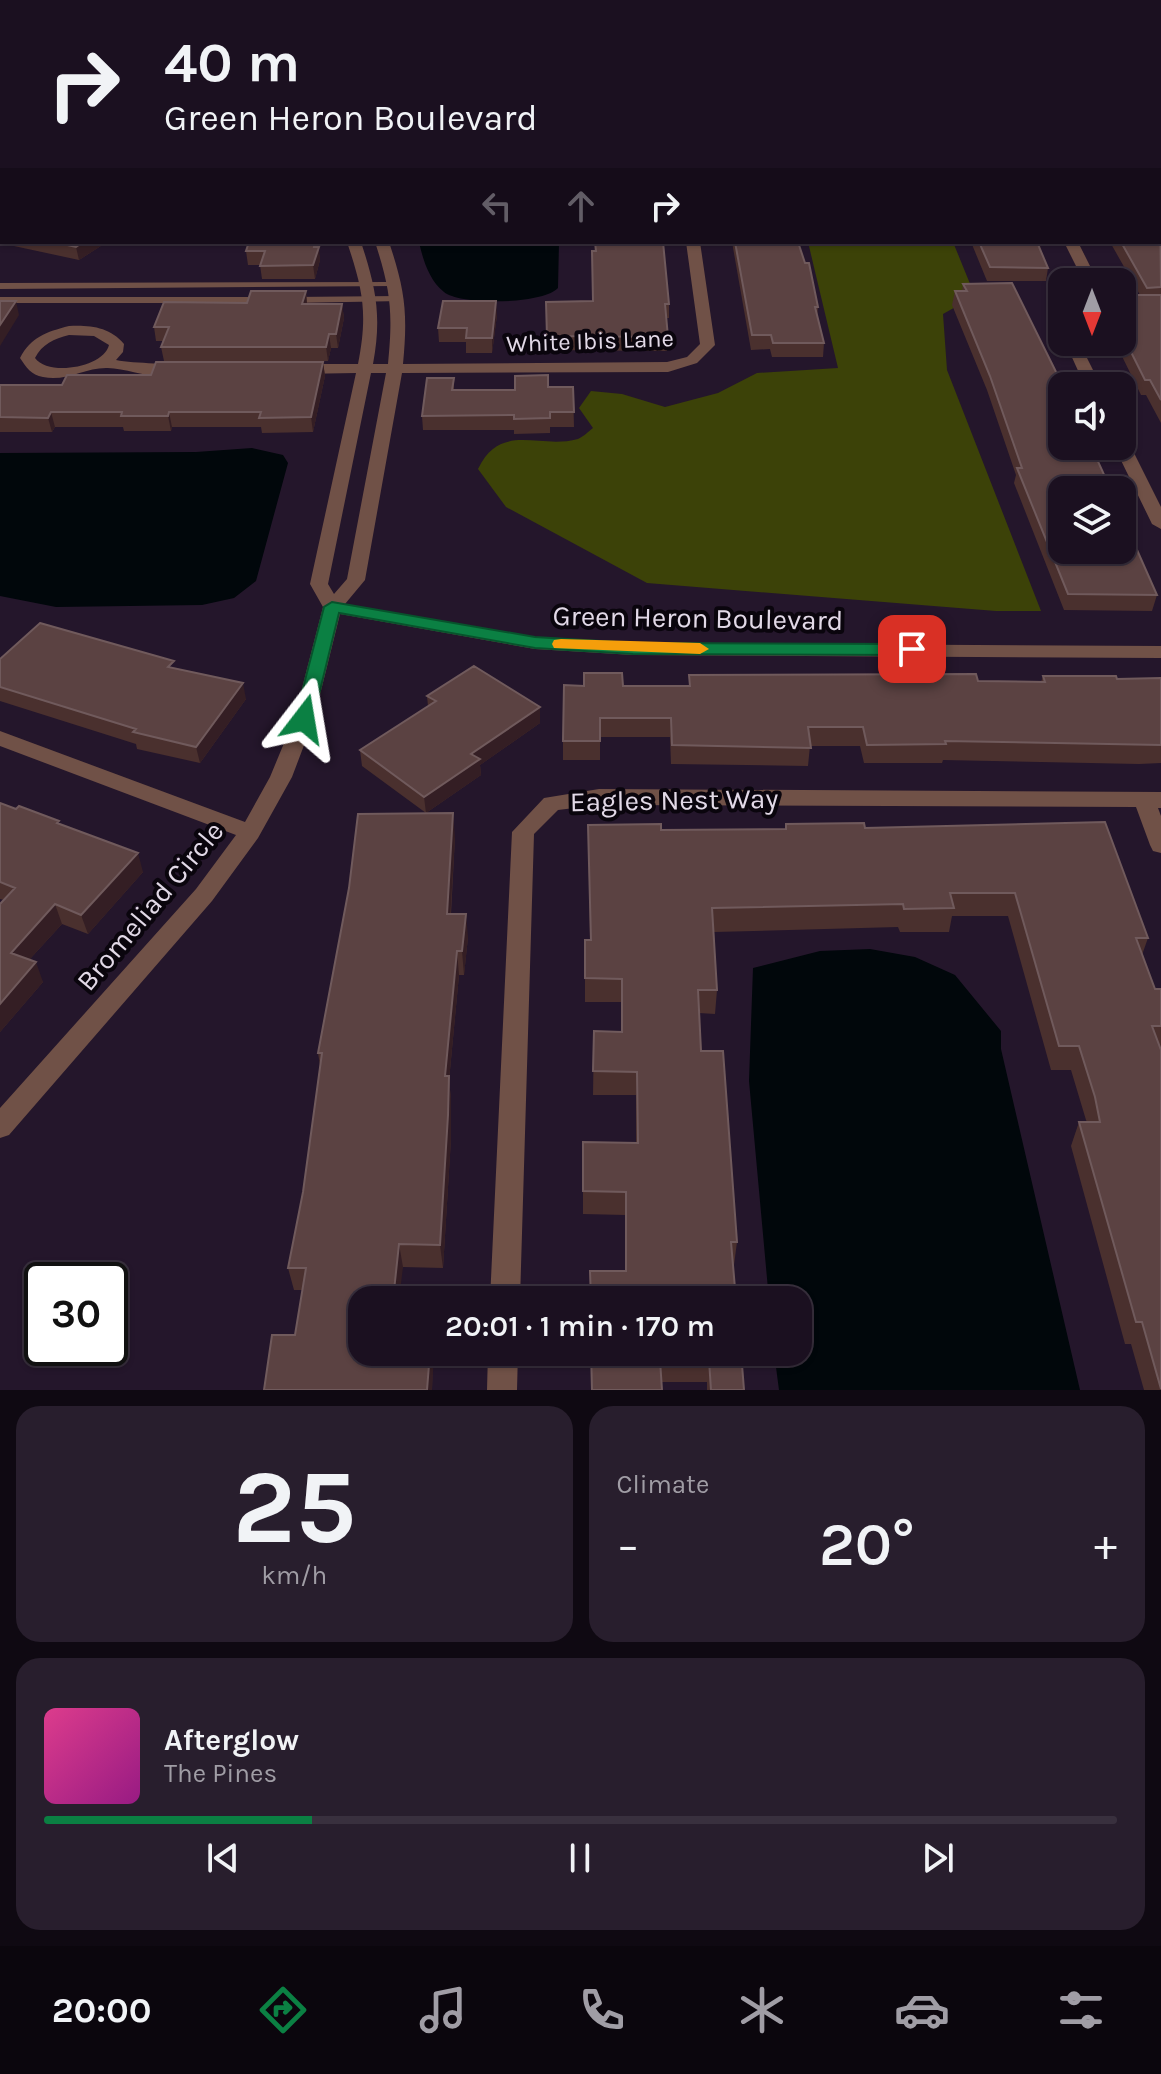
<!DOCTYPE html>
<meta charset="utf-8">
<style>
body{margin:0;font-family:Karla,sans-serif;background:#281e2d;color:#f1f3f6;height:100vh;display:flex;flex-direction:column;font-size:30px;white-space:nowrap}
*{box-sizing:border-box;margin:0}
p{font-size:26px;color:#a09da5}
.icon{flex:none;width:44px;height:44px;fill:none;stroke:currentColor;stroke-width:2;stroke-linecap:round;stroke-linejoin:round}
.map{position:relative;height:1390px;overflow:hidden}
.side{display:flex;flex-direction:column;gap:16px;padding:16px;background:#0f0912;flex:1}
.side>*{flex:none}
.banner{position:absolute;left:0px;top:0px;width:1162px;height:244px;box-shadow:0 2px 6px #0004,0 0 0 2px #39303e;background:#1b1020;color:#f1f3f6;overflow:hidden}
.needle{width:52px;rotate:180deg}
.fabs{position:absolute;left:1048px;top:268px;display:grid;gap:16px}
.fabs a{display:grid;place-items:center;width:88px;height:88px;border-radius:16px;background:#1b1020;box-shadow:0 2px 6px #0004,0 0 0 2px #39303e;font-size:40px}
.speed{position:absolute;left:24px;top:1262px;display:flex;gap:16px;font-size:40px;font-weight:700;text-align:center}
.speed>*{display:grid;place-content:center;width:104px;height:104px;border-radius:50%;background:#1b1020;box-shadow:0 2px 6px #0004,0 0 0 2px #39303e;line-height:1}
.speed .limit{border:4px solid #111;border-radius:12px;background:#fff;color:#111}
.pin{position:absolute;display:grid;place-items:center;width:68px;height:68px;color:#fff;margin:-34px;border-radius:16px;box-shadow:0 4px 12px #0006}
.me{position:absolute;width:88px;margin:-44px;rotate:14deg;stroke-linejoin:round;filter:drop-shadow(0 0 6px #0008)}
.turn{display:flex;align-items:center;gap:28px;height:168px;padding:0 32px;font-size:36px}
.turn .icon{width:104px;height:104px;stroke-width:2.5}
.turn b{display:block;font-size:56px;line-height:68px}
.lanes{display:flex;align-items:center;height:76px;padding:0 32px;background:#0003;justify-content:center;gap:40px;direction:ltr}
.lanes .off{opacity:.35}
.big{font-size:60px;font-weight:600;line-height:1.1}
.side .card{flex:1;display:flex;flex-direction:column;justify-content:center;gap:12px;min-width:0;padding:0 28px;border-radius:24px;background:#281e2d}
.side .dial{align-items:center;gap:0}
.dial b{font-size:104px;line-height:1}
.song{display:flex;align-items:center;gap:24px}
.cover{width:96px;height:96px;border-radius:12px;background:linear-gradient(135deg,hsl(330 70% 55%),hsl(310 70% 35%))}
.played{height:8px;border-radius:4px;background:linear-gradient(90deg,#0b8043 25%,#39303e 25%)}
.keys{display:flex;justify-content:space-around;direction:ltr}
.heat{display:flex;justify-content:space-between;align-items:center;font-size:44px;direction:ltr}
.side .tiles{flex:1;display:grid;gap:16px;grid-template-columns:1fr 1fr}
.card:last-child{grid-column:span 2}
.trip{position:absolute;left:348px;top:1286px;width:464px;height:80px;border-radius:24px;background:#1b1020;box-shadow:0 2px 6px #0004,0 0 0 2px #39303e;font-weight:600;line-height:80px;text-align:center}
.dock{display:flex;height:128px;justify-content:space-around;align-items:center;background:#0b060d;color:#a09da5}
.dock .icon{width:56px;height:56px}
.dock .selected{color:#0b8043}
.dock b{font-size:36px;color:#f1f3f6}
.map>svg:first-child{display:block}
.green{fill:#3c4208}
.water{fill:#01070b}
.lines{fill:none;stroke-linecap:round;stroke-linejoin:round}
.service{fill:#705147;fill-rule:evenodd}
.minor{fill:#705147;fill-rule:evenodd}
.wall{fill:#4a302e}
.shaded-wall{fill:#341e24}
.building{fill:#5b4242;stroke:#705a5c;stroke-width:2}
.route{fill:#0b8043;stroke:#07532c;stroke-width:2}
.slow{fill:#f59e0b}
.labels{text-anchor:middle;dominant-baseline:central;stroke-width:8;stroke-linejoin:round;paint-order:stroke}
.far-street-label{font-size:24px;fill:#e2d9e7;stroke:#0a050d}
.street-label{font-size:28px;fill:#e2d9e7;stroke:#0a050d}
</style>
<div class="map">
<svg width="1161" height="1390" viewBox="0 0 1161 1390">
<rect width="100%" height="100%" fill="#24162b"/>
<path class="green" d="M808,242H953L975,296L943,314L947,370L1041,611H996L647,583L506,507L478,469C501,421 539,450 578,439C583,437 589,431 593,428L579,408L591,391L622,394L665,407L718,393L757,373L838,368Z"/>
<path class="water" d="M419,242H559L558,288C544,304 461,306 444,292C429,280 423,260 419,242Z
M252,448L283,455L288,463L256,581L234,598L202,605L56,607L0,596V453L196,452Z
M870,949L915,957L955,975L1001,1031V1049L1080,1390H779L774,1352H798V1300H769L749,1081L753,968L820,951Z"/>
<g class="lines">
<path class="service" d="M399,282L400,284L396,286L0,289V283Z
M399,296L402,297V301L291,303L287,300L291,297Z
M0,297H265L269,300L265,303H0Z"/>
<path class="minor" d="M0,80H2V86H0Z
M347,242H361C376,288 382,316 373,364H388C393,313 391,291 375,242H389C405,290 408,313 403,364L667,362L687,357L700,344L686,242H700L715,345L697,363L668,372L402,373L365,580L345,604L535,637L633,643L1161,646V658L633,655L535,649L340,614L314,719L292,777L258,838L212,901L9,1135L0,1138V1108L196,889L236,835L0,746V731L245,822L270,777L294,719L323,607L310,584L356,373L299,374L291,369L299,364H358C368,314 363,290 347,242ZM371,373H386L347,579L334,594L328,584Z
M1064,242H1078L1098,282H1084Z
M1062,296V326L1057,325L1051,314V302Z
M69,326C90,325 110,327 124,344L123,352L116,360C134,364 176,362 187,370C166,387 129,367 106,368C84,368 66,382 43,377C31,375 26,367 20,358C31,337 46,332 69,326ZM69,335L94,336L109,345C104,367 49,377 35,358C42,344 54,339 69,335Z
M1065,342H1079L1101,386H1085Z
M1122,440L1130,445L1161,507V529L1152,524L1114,446H1122Z
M599,789L1161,792V808H1158L1161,816V853L1153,851L1150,845L1136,807L599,805L558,810L534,834L520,1300H490L512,832L544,798Z
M488,1352H518L517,1390H487Z"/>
</g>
<path class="wall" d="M0,0H187L186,2H2V46H0Z
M665,0H1161V146L1160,2H672Z
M1161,200V423L1146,395H1141L1115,342H1122V295H1140L1110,242H1160Z
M2,214V242H107L79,260L0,243V217Z
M319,242L318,247L320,260L315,279H262L260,265H248L246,251Z
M595,242H663L669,304V318H666L668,337L667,351L547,350L546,302L593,301Z
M732,242H798L818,307L817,317L824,343L823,357H772L770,349L751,350Z
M971,242H1041L1040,248L1048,268L1046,281H987Z
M963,284L1157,595L1152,611L1064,610L1014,483L1016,475L987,390L952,305L955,291H962Z
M306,291L307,304H342L344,318L338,348H331L328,361H164L161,347L163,341H156L154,327L247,303Z
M497,315L492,353H466V342H439L438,328Z
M323,362L325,376L313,432L262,433L261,427H172L171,431H124L123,427H55L52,432H0V385H62L151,375Z
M454,378V390H515L573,387L574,427H550V433L514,434V430H423L422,416Z
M0,659L176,669L246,699L200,763L137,749L136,744L0,701Z
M689,675L978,681L1041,682L1043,676L1117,679L1161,678V763L1139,764L943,760L942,763H864L860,746H810L808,766L671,764L670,737H600V760H563V741L623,686H689Z
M427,696L540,723L480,765L481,775L426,813L362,766L360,750L428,706Z
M0,803L60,824L143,872L88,934L62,924L29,960L43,982L0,1032L4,900L0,899Z
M786,824L865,828L1148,938L1142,955L1155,989H1161V1390H1144L1131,1344H1125L1071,1146L1079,1122H1087L1086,1120L1071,1070H1051L1008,916H952L949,932H900L898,927L714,932L717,990L715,1014L699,1013L701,1051L737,1242L734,1265L625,1271V1215L583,1214V1142L636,1143V1095H593L594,1031L621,1032V1002H585V940H590L588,825L661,830L785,829Z
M455,837L451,914L468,937L464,975H459L449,1081L451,1099V1139L443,1268L403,1267L362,1352H433L432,1390H264L295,1335L303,1290H294L288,1268L303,1192L320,1065L318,1053Z
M591,1352H741L744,1390H707V1382H661Z"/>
<path class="shaded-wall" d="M83,242H107L79,260L76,247Z
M315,242H319L316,255L319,247L320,260L315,279L313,265Z
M306,291L307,305L302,304Z
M16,301L19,315L0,346V325Z
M496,301L497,315L492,353V338Z
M342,304L344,318L338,348L336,334Z
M329,334L331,348L328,361L326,347Z
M323,362L325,376L313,432L311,417Z
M51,412L55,427L52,432L48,418Z
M169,412L172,427L171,431L168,416Z
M243,683L246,699L200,763L196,747Z
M540,707V723L480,765L481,775L426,813L424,797L471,754Z
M453,813L455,837L449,937L447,914Z
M138,853L143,872L88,934L81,915Z
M55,904L62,924L18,972L11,953Z
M466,914L468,937L464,975L462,951Z
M457,951L459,975L449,1080L451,1099V1139L443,1268L440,1245L445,1076Z
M36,962L43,982L0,1032V1004Z
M399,1244L403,1267L399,1300H393Z
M430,1352H433L434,1354L432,1390H427Z"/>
<path class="building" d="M0,0H179L178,2H2V34H0V13H2V3H0Z
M249,0H292L296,2H248Z
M701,0H1161V95H1160V2H708Z
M1160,95L1161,98V133H1160Z
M1160,198L1161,287L1147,288L1121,242H1160Z
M2,214V231H0V217Z
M54,242H83L76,247Z
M249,242H315L314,247H319L313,265L260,266L265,251H246Z
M595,242H663L669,304H665L668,337L547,336L546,302L593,301L592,251H596Z
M735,242H798L805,263H809L818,307H815L824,343H773L771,335H752Z
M979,242H1037L1048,268L990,267Z
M1012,283L1063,386L1062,446H1091L1111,490H1062V550H1122V516L1157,595L1068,594L1017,468H1022L990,376L955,291H967L963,284Z
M251,291H306L302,304H342L336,334H329L326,347H161L169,327H154L164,302L247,303Z
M1122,295H1161V400L1150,380H1145L1122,334Z
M0,301H16L0,325Z
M443,301H496L492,338H466L467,328H438Z
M156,362H323L311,417L259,418L261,412H169L168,416H121L122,412H51L48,418L0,417V385H62L67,375H151Z
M548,375V387H573L574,412H550V418L514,419V415L422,416L427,378H454L452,390H515V376Z
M40,623L174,661L168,667L243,683L196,747L133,732L136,729L0,687V659Z
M474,666L540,707L471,754L480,759L424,797L360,750L436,701L427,696Z
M584,673H622L623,686H690L689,675L976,674L978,681L1045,682L1043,676H1116L1117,679L1161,678V745L945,741L946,744L867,745L863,727H808L811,748L672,745L671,718H600V741H563L564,685L584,686Z
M0,803L16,809L19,806L59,821L57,823L138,853L81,915L55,904L11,953L36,962L0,1004V904L15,888L0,882Z
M453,813L447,914H466L462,951H457L445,1076H449L448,1115L440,1245L399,1244L393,1300H362V1352H430L427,1390H264L272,1335H295L306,1268H288L303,1192L322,1053H318L349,888L358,814Z
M1105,822L1148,938H1136L1155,989H1161V1026H1152L1161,1050V1389L1142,1322H1136L1079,1122H1100L1095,1097L1079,1046H1059L1015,893H950L954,908L904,909L903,904L712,908L717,990H698L701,1051H723L737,1242H731L736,1300H591L590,1271H626V1192L583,1191V1142L638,1143L637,1072L593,1071L594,1031L622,1032V979L585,978V940H591L588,825L661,824V830L786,829V824L864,823L865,828Z
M591,1352H741L744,1390H711L709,1360H660L662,1390H592Z"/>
<path class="route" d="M332,602L535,637L633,643L912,644L920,649L912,655L633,654L535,648L339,613L313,719L304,725L295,719L324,607Z"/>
<path class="slow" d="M561,639L700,643L709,649L700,654L554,648L552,644L554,640Z"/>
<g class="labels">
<g class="far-street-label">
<text transform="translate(590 341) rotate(-2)">White Ibis Lane</text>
</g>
<g class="street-label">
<text transform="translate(698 618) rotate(1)">Green Heron Boulevard</text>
<text transform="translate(674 800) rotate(-1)">Eagles Nest Way</text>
<text transform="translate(150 906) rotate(-50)">Bromeliad Circle</text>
</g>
</g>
</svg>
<div class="fabs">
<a><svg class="needle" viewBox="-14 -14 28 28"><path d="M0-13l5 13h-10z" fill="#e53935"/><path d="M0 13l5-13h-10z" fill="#a09da5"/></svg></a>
<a><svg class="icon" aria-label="sound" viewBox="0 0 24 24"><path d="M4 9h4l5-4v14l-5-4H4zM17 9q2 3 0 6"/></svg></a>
<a><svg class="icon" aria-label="layers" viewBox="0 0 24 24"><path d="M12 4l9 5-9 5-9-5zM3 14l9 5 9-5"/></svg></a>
</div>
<div class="speed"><div class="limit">30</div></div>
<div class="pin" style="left:912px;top:649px;background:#d93025"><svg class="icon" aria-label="arrive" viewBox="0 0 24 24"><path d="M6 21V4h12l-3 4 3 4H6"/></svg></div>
<svg class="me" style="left:304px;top:719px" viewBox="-20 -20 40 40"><path d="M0-17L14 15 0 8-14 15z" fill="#0b8043" stroke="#fff" stroke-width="4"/></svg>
<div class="trip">20:01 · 1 min · 170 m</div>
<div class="banner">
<div class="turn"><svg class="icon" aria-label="right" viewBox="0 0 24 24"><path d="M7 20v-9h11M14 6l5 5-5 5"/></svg><div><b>40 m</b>Green Heron Boulevard</div></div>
<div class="lanes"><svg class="icon off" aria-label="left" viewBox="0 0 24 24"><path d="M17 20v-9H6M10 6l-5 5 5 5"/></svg><svg class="icon off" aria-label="ahead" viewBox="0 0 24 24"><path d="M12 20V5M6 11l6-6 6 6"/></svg><svg class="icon" aria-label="right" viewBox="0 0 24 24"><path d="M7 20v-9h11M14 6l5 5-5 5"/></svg></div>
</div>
</div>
<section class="side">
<div class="tiles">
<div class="card dial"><b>25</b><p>km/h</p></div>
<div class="card"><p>Climate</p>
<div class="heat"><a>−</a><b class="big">20°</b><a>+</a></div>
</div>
<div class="card">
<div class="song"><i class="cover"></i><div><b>Afterglow</b><p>The Pines</p></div></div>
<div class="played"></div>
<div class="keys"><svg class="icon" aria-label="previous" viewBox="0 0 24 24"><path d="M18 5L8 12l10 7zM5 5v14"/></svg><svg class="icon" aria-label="pause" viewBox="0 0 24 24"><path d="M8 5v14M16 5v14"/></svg><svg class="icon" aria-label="next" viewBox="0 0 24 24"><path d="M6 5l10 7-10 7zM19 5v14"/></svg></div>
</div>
</div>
</section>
<nav class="dock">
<b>20:00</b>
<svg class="icon selected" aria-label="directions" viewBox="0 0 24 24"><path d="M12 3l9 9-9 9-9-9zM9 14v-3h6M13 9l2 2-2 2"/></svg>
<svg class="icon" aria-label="music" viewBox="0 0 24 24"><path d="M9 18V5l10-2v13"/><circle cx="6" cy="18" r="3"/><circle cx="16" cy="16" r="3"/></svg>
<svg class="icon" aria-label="phone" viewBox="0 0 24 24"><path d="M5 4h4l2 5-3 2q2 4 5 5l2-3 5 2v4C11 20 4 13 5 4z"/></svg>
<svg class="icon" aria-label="climate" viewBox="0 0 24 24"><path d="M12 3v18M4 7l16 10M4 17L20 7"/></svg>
<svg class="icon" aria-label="car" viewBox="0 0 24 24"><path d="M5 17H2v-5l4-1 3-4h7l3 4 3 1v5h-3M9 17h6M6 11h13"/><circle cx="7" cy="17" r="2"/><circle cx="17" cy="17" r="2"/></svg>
<svg class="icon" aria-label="filters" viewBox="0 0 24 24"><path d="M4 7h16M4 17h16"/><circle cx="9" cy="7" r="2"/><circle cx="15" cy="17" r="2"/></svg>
</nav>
